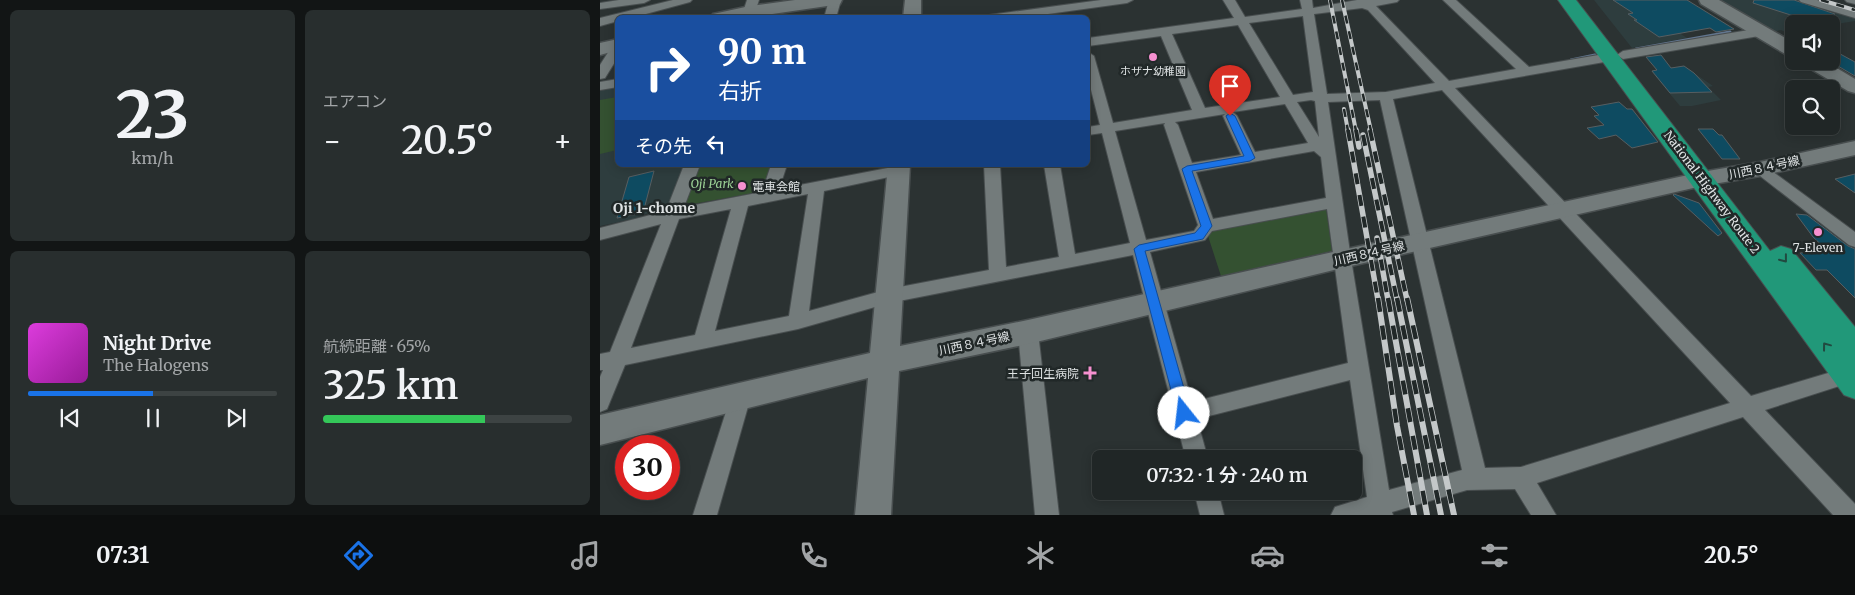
<!DOCTYPE html>
<html lang="ja">
<meta charset="utf-8">
<style>
body{margin:0;font-family:Merriweather,"Noto Sans JP",serif;background:#282e2e;color:#f1f3f6;height:100vh;display:flex;flex-direction:column;font-size:19px;white-space:nowrap}
*{box-sizing:border-box;margin:0}
p{font-size:16px;color:#a2a5a7}
.icon{flex:none;width:28px;height:28px;fill:none;stroke:currentColor;stroke-width:2;stroke-linecap:round;stroke-linejoin:round}
.map{position:relative;flex:1;overflow:hidden}
.details{display:flex;flex-direction:column;gap:10px;padding:10px;background:#121515;width:600px}
.details>*{flex:none}
.banner{position:absolute;left:15px;top:15px;width:475px;height:152px;border-radius:8px;box-shadow:0 2px 12px #0003,0 0 0 1px #3d4343;background:#1a4fa0;color:#fff;overflow:hidden}
.tools{position:absolute;left:1185px;top:15px;display:grid;gap:10px}
.tools a{display:grid;place-items:center;width:55px;height:55px;border-radius:8px;background:#202626;box-shadow:0 2px 12px #0003,0 0 0 1px #3d4343;font-size:25px}
.speed{position:absolute;left:15px;top:435px;display:flex;gap:10px;font-size:25px;font-weight:700;text-align:center}
.speed>*{display:grid;place-content:center;width:65px;height:65px;border-radius:50%;background:#202626;box-shadow:0 2px 12px #0003,0 0 0 1px #3d4343;line-height:1}
.speed .limit{border:8px solid #d22;background:#fff;color:#111}
.pin{position:absolute;display:grid;place-items:center;width:42px;height:42px;color:#fff;margin:-51px -21px;border-radius:50% 50% 50% 0;rotate:-45deg;box-shadow:0 0 5px #0007}
.pin .icon{rotate:45deg}
.me{position:absolute;width:55px;margin:-28px;rotate:344deg;stroke-linejoin:round;filter:drop-shadow(0 0 4px #0008)}
.turn{display:flex;align-items:center;gap:18px;height:105px;padding:0 20px;font-size:22px}
.turn .icon{width:65px;height:65px;stroke-width:2.5}
.turn b{display:block;font-size:35px;line-height:42px}
.then{display:flex;align-items:center;height:48px;padding:0 20px;background:#0003;gap:10px;font-size:19px}
.big{font-size:38px;font-weight:600;line-height:1.1}
.details .card{flex:1;display:flex;flex-direction:column;justify-content:center;gap:8px;min-width:0;padding:0 18px;border-radius:8px;background:#282e2e}
.details .dial{align-items:center;gap:0}
.dial b{font-size:65px;line-height:1}
.song{display:flex;align-items:center;gap:15px}
.cover{width:60px;height:60px;border-radius:8px;background:linear-gradient(135deg,hsl(300 70% 55%),hsl(300 70% 35%))}
.played{height:5px;border-radius:2px;background:linear-gradient(90deg,#1a73e8 50%,#3d4343 50%)}
.keys{display:flex;justify-content:space-around;direction:ltr}
.heat{display:flex;justify-content:space-between;align-items:center;font-size:28px;direction:ltr}
.charge{height:8px;border-radius:4px;background:linear-gradient(90deg,#34c759 65%,#3d4343 0)}
.details .tiles{flex:1;display:grid;gap:10px;grid-template-columns:repeat(2,1fr)}
.trip{position:absolute;left:492px;top:450px;width:270px;height:50px;border-radius:8px;background:#202626;box-shadow:0 2px 12px #0003,0 0 0 1px #3d4343;font-weight:600;line-height:50px;text-align:center}
.menu{display:flex;height:80px;justify-content:space-around;align-items:center;background:#0d0f0f;color:#a2a5a7}
.menu .icon{width:35px;height:35px}
.menu .active{color:#1a73e8}
.menu b{font-size:22px;color:#f1f3f6}
main{display:flex;flex:1;min-height:0}
.map>svg:first-child{display:block}
.built{fill:#2e3d3e}
.green{fill:#345131}
.lines{fill:none;stroke-linecap:round;stroke-linejoin:round}
.stream{stroke:#62768f;stroke-width:3}
.building{fill:#0e4b61;stroke:#575e61}
.street-casing{stroke:#484e4f;stroke-width:2}
.secondary-casing{stroke:#484e4f;stroke-width:3}
.highway-casing{stroke:#484e4f;stroke-width:2}
.street{fill:#737b7b;fill-rule:evenodd}
.secondary{fill:#737b7b;fill-rule:evenodd}
.highway{fill:#219879;fill-rule:evenodd}
.rail-far2-casing{stroke:#c4c8c9;stroke-width:4}
.rail-far1-casing{stroke:#c4c8c9;stroke-width:5.5}
.rail-casing{stroke:#c4c8c9;stroke-width:6}
.rail-far2{stroke:#212828;stroke-width:2.5;stroke-dasharray:8;stroke-linecap:butt}
.rail-far1{stroke:#212828;stroke-width:4;stroke-dasharray:11;stroke-linecap:butt}
.rail{stroke:#212828;stroke-width:4.5;stroke-dasharray:14;stroke-linecap:butt}
.oneway{stroke:#214a40}
.route{fill:#1a73e8;stroke:#114b97}
.poi-dot{fill:#f690d0;stroke:#212828;stroke-width:2}
.labels{text-anchor:middle;dominant-baseline:central;stroke-width:5;stroke-linejoin:round;paint-order:stroke}
.far-poi-label{font-size:11px;fill:#dfe3e4;stroke:#212828}
.street-label{font-size:12px;fill:#dfe3e4;stroke:#212828}
.park-label{font-size:12px;font-style:italic;fill:#9bd195;stroke:#212828}
.poi-label{font-size:12px;fill:#dfe3e4;stroke:#212828;text-anchor:start}
.neighbourhood-label{font-size:14px;font-weight:bold;fill:#dfe3e4;stroke:#212828}
</style>
<main>
<section class="details">
<div class="tiles">
<div class="card dial"><b>23</b><p>km/h</p></div>
<div class="card"><p>エアコン</p>
<div class="heat"><a>−</a><b class="big">20.5°</b><a>+</a></div>
</div>
<div class="card">
<div class="song"><i class="cover"></i><div><b>Night Drive</b><p>The Halogens</p></div></div>
<div class="played"></div>
<div class="keys"><svg class="icon" aria-label="previous" viewBox="0 0 24 24"><path d="M18 5L8 12l10 7zM5 5v14"/></svg><svg class="icon" aria-label="pause" viewBox="0 0 24 24"><path d="M8 5v14M16 5v14"/></svg><svg class="icon" aria-label="next" viewBox="0 0 24 24"><path d="M6 5l10 7-10 7zM19 5v14"/></svg></div>
</div>
<div class="card"><p>航続距離 · 65%</p><b class="big">325 km</b><div class="charge"></div></div>
</div>
</section>
<div class="map">
<svg width="1255" height="515" viewBox="0 0 1255 515">
<rect width="100%" height="100%" fill="#2b3232"/>
<path class="built" d="M994,0H1030L1087,38L1032,48Z
M1114,0H1198L1255,18V21L1231,25V24H1194V32L1187,33L1181,30L1171,32Z
M1084,66L1113,86L1108,87L1121,100L1092,106H1080L1051,71Z
M17,86L18,165H84L69,205L33,219L0,226V89Z"/>
<path class="green" d="M17,97V150L0,154V100Z
M98,165H173L166,189L159,192L93,204L85,202Z
M726,208L732,251L621,276L608,236L612,231Z"/>
<g class="lines">
<path class="stream" d="M1036,49L1130,32
M971,60L995,55"/>
</g>
<path class="building" d="M1013,0H1087L1134,29L1116,32L1110,28L1059,37L1034,20H1037L1028,14L1033,13Z
M1154,0H1194L1235,14L1226,24H1219L1153,3Z
M1231,49L1255,62V76L1231,62Z
M1061,55L1071,68L1084,66L1094,73L1112,92L1070,93L1052,71L1057,70L1046,57Z
M1019,102L1027,109H1032L1058,142L1032,148L1016,135L999,139L987,128L1004,125L994,116L999,115L991,107Z
M1098,129H1113L1119,135H1122L1140,159H1122Z
M54,171L43,213L17,218L29,177Z
M1255,174V193L1235,179Z
M1074,194L1099,203L1122,233L1118,236L1073,195Z
M1196,214L1207,215L1248,246L1255,249V298L1227,270H1216L1200,253L1228,251L1213,237Z"/>
<g class="lines">
<defs>
<path id="street" d="M19,0H50L44,3L0,9V3Z
M73,0H92L90,2L31,18H18V21L0,26V18Z
M147,0H159L153,18H141Z
M229,0H241L236,18H224Z
M501,0H533L527,3L419,18H384L389,15Z
M623,0H635L645,17L702,9L700,0H712L713,8L757,0H799L797,2L776,6L849,81L916,69L843,0H856L929,67L1010,53L1014,54L1016,57L1010,61L855,88L1151,396L1255,365V381L1165,410L1255,504V515H1233L1143,417L937,483L956,515H931L915,489L867,490L792,512L793,515H731L735,507L767,497L750,380L597,419L608,459H586L533,255L289,303L198,329L25,365L7,409L0,412V377L3,370H0V354L10,352L61,224L0,240V228L66,211L84,165H100L84,207L162,192L171,165H187L179,189L298,166L303,168L306,171L303,174L224,191L209,311L289,289L389,270L384,165H400L406,267L459,257L444,165H460L475,254L530,243L502,133L488,135V127L500,125L488,78V52L494,56L513,123L592,110L561,36L488,46V38L634,18ZM762,8L768,10L835,83L786,92L727,94L714,14ZM703,16L713,92L693,95L649,23ZM638,25L680,97L605,108L572,34ZM842,90L1130,403L921,467L885,468L793,99ZM711,100L715,101L719,137L697,102ZM780,100L862,470L789,490L751,259L728,102ZM685,104L708,143L655,152L637,116L633,112ZM625,114L623,116L641,155L592,163L578,125L575,122ZM565,123L564,125L598,225L594,231L546,240L515,131ZM714,151L721,157L726,198L613,219L596,172ZM208,194L189,316L115,331L148,206ZM131,209L95,335L31,348L79,219ZM727,209L748,363L592,402L550,252L605,240L612,231Z
M1199,0H1217L1255,11V18L1201,2Z
M1245,0H1255V4L1247,2Z
M1161,28L1165,29L1167,32L1165,35L1023,59L1017,55L1023,51Z
M18,42V57L5,78L0,79V65L14,43Z
M18,79V87L0,90V82Z
M1160,164L1165,166L1255,232V247L1249,245L1155,172L1152,169L1155,166Z
M428,324L435,327L438,332L459,515H435L418,332L421,327Z
M141,387L148,390L151,396L117,515H93L131,396L134,390Z
M594,491H618L624,515H600Z"/>
<path id="secondary" d="M195,0H242L240,4L234,5L144,18H111L113,14L150,6Z
M305,0H321V18H303Z
M1099,0H1119L1194,43V57L1187,55L1101,4Z
M18,39V50L0,55V43Z
M1202,61H1225L1255,79V93L1248,91L1204,65Z
M1255,141V155L1160,176L1102,186L742,268L428,344L299,371L291,515H255L268,378L0,445V415L270,353L288,165H310L300,346L428,320L742,250L1102,172L1160,162Z"/>
<path id="highway" d="M958,0H976L1170,251L1181,246L1191,249L1255,327V399L1244,395Z"/>
</defs>
<use href="#street" class="street-casing"/>
<use href="#secondary" class="secondary-casing"/>
<use href="#highway" class="highway-casing"/>
<use href="#street" class="street"/>
<use href="#secondary" class="secondary"/>
<use href="#highway" class="highway"/>
<defs>
<path id="rail-far2" d="M730,0L756,131
M742,0L771,131
M1221,0L1255,10
M744,109L748,131"/>
<path id="rail-far1" d="M748,130L778,300
M756,130L759,147
M770,130L807,300
M763,135L797,300
M777,238L788,300"/>
<path id="rail" d="M778,298L797,426L814,515
M788,298L827,515
M797,298L841,515
M807,298L854,515"/>
</defs>
<use href="#rail-far2" class="rail-far2-casing"/>
<use href="#rail-far1" class="rail-far1-casing"/>
<use href="#rail" class="rail-casing"/>
<use href="#rail-far2" class="rail-far2"/>
<use href="#rail-far1" class="rail-far1"/>
<use href="#rail" class="rail"/>
</g>
<defs><path id="oneway-chevron" d="M-2-3.5L2.5 0L-2 3.5" fill="none" stroke-width="1.6" stroke-linecap="round" stroke-linejoin="round" transform="scale(1.25)"/></defs>
<g class="oneway">
<use href="#oneway-chevron" transform="translate(1184 259) rotate(52)"/>
<use href="#oneway-chevron" transform="translate(1226 346) rotate(-127)"/>
</g>
<path class="route" d="M630,113L635,116L655,158L650,161L592,171L612,226L603,239L545,251L591,413L589,417L584,419L579,417L577,413L534,249L539,245L595,233L601,226L582,169L587,166L644,156L626,116Z"/>
<g class="poi-dot">
<circle cx="553" cy="57" r="5"/>
<circle cx="142" cy="186" r="5"/>
<circle cx="1218" cy="232" r="5"/>
<path d="M487.5 365.5h5v5h5v5h-5v5h-5v-5h-5v-5h5z"/>
</g>
<g class="labels">
<g class="far-poi-label">
<text x="553" y="71">ホザナ幼稚園</text>
</g>
<g class="street-label">
<text transform="translate(1164 167) rotate(-12)">川西８４号線</text>
<text transform="translate(1112 192) rotate(53)">National Highway Route 2</text>
<text transform="translate(769 253) rotate(-13)">川西８４号線</text>
<text transform="translate(374 343) rotate(-12)">川西８４号線</text>
</g>
<g class="park-label">
<text x="112" y="183">Oji Park</text>
</g>
<g class="poi-label">
<text x="152" y="186">電車会館</text>
<text x="1218" y="247" text-anchor="middle">7-Eleven</text>
<text x="479" y="373" text-anchor="end">王子回生病院</text>
</g>
<g class="neighbourhood-label">
<text x="54" y="208">Oji 1-chome</text>
</g>
</g>
</svg>
<div class="tools">
<a><svg class="icon" aria-label="sound" viewBox="0 0 24 24"><path d="M4 9h4l5-4v14l-5-4H4zM17 9q2 3 0 6"/></svg></a>
<a><svg class="icon" aria-label="search" viewBox="0 0 24 24"><circle cx="10" cy="10" r="6"/><path d="M15 15l6 6"/></svg></a>
</div>
<div class="speed"><div class="limit">30</div></div>
<div class="pin" style="left:630px;top:116px;background:#d93025"><svg class="icon" aria-label="arrive" viewBox="0 0 24 24"><path d="M6 21V4h12l-3 4 3 4H6"/></svg></div>
<svg class="me" style="left:584px;top:413px" viewBox="-20 -20 40 40"><circle r="19" fill="#fff"/><path d="M0-13L10 11 0 6-10 11z" fill="#1a73e8"/></svg>
<div class="trip">07:32 · 1 分 · 240 m</div>
<div class="banner">
<div class="turn"><svg class="icon" aria-label="right" viewBox="0 0 24 24"><path d="M7 20v-9h11M14 6l5 5-5 5"/></svg><div><b>90 m</b>右折</div></div>
<div class="then">その先<svg class="icon" aria-label="left" viewBox="0 0 24 24"><path d="M17 20v-9H6M10 6l-5 5 5 5"/></svg></div>
</div>
</div>
</main>
<nav class="menu">
<b>07:31</b>
<svg class="icon active" aria-label="directions" viewBox="0 0 24 24"><path d="M12 3l9 9-9 9-9-9zM9 14v-3h6M13 9l2 2-2 2"/></svg>
<svg class="icon" aria-label="music" viewBox="0 0 24 24"><path d="M9 18V5l10-2v13"/><circle cx="6" cy="18" r="3"/><circle cx="16" cy="16" r="3"/></svg>
<svg class="icon" aria-label="phone" viewBox="0 0 24 24"><path d="M5 4h4l2 5-3 2q2 4 5 5l2-3 5 2v4C11 20 4 13 5 4z"/></svg>
<svg class="icon" aria-label="climate" viewBox="0 0 24 24"><path d="M12 3v18M4 7l16 10M4 17L20 7"/></svg>
<svg class="icon" aria-label="car" viewBox="0 0 24 24"><path d="M5 17H2v-5l4-1 3-4h7l3 4 3 1v5h-3M9 17h6M6 11h13"/><circle cx="7" cy="17" r="2"/><circle cx="17" cy="17" r="2"/></svg>
<svg class="icon" aria-label="filters" viewBox="0 0 24 24"><path d="M4 7h16M4 17h16"/><circle cx="9" cy="7" r="2"/><circle cx="15" cy="17" r="2"/></svg>
<b>20.5°</b>
</nav>
